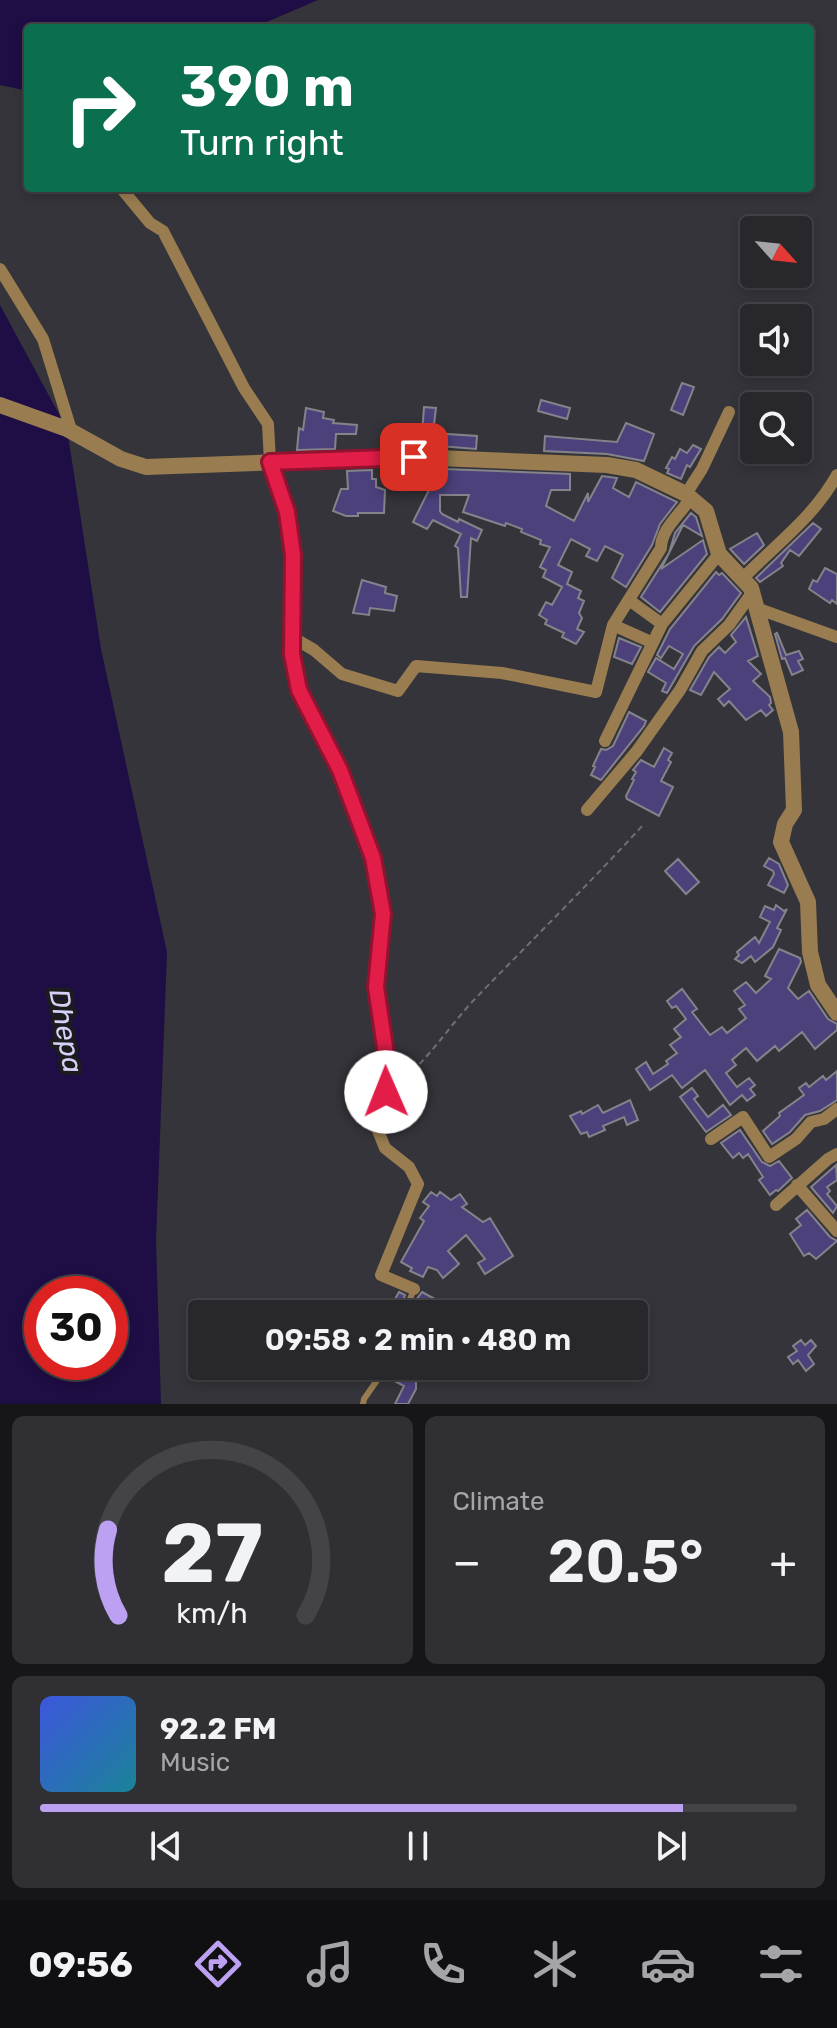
<!DOCTYPE html>
<meta charset="utf-8">
<style>
body{margin:0;font-family:Rubik,sans-serif;background:#302f34;color:#f1f3f6;height:100vh;display:flex;flex-direction:column;font-size:30px;white-space:nowrap}
*{box-sizing:border-box;margin:0}
p{font-size:26px;color:#a5a5a9}
.icon{flex:none;width:44px;height:44px;fill:none;stroke:currentColor;stroke-width:2;stroke-linecap:round;stroke-linejoin:round}
.map{position:relative;height:1404px;overflow:hidden}
.details{display:flex;flex-direction:column;gap:12px;padding:12px;background:#161518;flex:1}
.details>*{flex:none}
.banner{position:absolute;left:24px;top:24px;width:790px;height:168px;border-radius:8px;box-shadow:0 4px 12px #0003,0 0 0 2px #444448;background:#0b6e4f;color:#fff;overflow:hidden}
.needle{width:52px;rotate:117deg}
.tools{position:absolute;left:740px;top:216px;display:grid;gap:16px}
.tools a{display:grid;place-items:center;width:72px;height:72px;border-radius:8px;background:#28272c;box-shadow:0 4px 12px #0003,0 0 0 2px #444448;font-size:40px}
.speed{position:absolute;left:24px;top:1276px;display:flex;gap:16px;font-size:40px;font-weight:700;text-align:center}
.speed>*{display:grid;place-content:center;width:104px;height:104px;border-radius:50%;background:#28272c;box-shadow:0 4px 12px #0003,0 0 0 2px #444448;line-height:1}
.speed .limit{border:12px solid #d22;background:#fff;color:#111}
.pin{position:absolute;display:grid;place-items:center;width:68px;height:68px;color:#fff;margin:-34px;border-radius:16px;box-shadow:0 4px 12px #0006}
.me{position:absolute;width:88px;margin:-44px;rotate:359deg;stroke-linejoin:round;filter:drop-shadow(0 0 6px #0008)}
.turn{display:flex;align-items:center;gap:28px;height:168px;padding:0 24px;font-size:36px}
.turn .icon{width:104px;height:104px;stroke-width:2.5}
.turn b{display:block;font-size:56px;line-height:68px}
.big{font-size:60px;font-weight:600;line-height:1.1}
.details .card{flex:1;display:flex;flex-direction:column;justify-content:center;gap:12px;min-width:0;padding:0 28px;border-radius:12px;background:#302f34}
.details .dial{align-items:center;gap:0}
.dial svg{height:208px;overflow:visible;fill:none;stroke:#444448;stroke-width:7;stroke-linecap:round;text-anchor:middle}
.dial text{fill:#f1f3f6;stroke:none}
.song{display:flex;align-items:center;gap:24px}
.cover{width:96px;height:96px;border-radius:12px;background:linear-gradient(135deg,hsl(230 70% 55%),hsl(190 70% 35%))}
.played{height:8px;border-radius:4px;background:linear-gradient(90deg,#bca0f2 85%,#444448 85%)}
.keys{display:flex;justify-content:space-around;direction:ltr}
.heat{display:flex;justify-content:space-between;align-items:center;font-size:44px;direction:ltr}
.details .tiles{flex:1;display:grid;gap:12px;grid-template-columns:1fr 1fr}
.card:last-child{grid-column:span 2}
.trip{position:absolute;left:188px;top:1300px;width:460px;height:80px;border-radius:8px;background:#28272c;box-shadow:0 4px 12px #0003,0 0 0 2px #444448;font-weight:600;line-height:80px;text-align:center}
.menu{display:flex;height:128px;justify-content:space-around;align-items:center;background:#101012;color:#a5a5a9}
.menu .icon{width:56px;height:56px}
.menu .on{color:#bca0f2}
.menu b{font-size:36px;color:#f1f3f6}
.map>svg:first-child{display:block}
.water{fill:#1f0d45;fill-rule:evenodd}
.building{fill:#4d417c;stroke:#84838a;stroke-width:2}
.lines{fill:none;stroke-linecap:round;stroke-linejoin:round}
.path{stroke:#706f74;stroke-width:2;stroke-dasharray:6 4;stroke-linecap:butt}
.service{stroke:#997d50;stroke-width:6}
.minor{stroke:#997d50;stroke-width:12}
.tertiary{stroke:#997d50;stroke-width:16}
.route-casing{stroke:#92132f;stroke-width:20}
.route{stroke:#e11d48;stroke-width:14}
.labels{text-anchor:middle;dominant-baseline:central;stroke-width:8;stroke-linejoin:round;paint-order:stroke}
.water-label{font-size:28px;font-style:italic;fill:#d6d1f6;stroke:#1c1c1f}
</style>
<div class="map">
<svg width="837" height="1404" viewBox="0 0 837 1404">
<rect width="100%" height="100%" fill="#35343a"/>
<path class="water" d="M0,0H318L253,28H28V91L0,85Z
M0,305L67,429L101,649L167,952L156,1241L161,1404H0ZM42,1294H110V1362H42Z"/>
<path class="building" d="M682,383L694,387L683,415L671,410Z
M541,400L570,408L567,419L538,411Z
M424,407L436,408L433,433L477,436L476,449L415,444V434H422Z
M306,408L324,412L323,418L334,420L333,423L357,425L356,434H336L335,449L297,450L299,428L303,430Z
M626,423L654,434L644,461L607,454L544,451L545,436L617,442Z
M693,445L701,449L690,467L687,465L681,479L667,473L669,469L666,468L672,457L675,459L680,449L687,453Z
M444,469L570,474V490H551L546,506L574,521L588,493V502L602,476L617,478L613,488L629,497L636,482L677,502L660,524L652,545L626,587L612,578L623,555L605,546L597,561L586,556L590,549L571,539L558,565L572,572L567,584L581,591L578,598L584,601L579,613L582,618L577,629L584,632L576,644L562,637L564,633L545,624L547,620L539,615L546,602L552,605L562,587L543,577L546,570L540,567L550,547L540,544L541,540L521,532L522,529L506,523L505,526L463,512L469,495H440V511L442,514L458,522L459,519L482,530L477,541L471,538L467,597H461L458,548L455,546L461,534L433,520L427,529L413,522L429,490L428,475L444,474Z
M372,470V479H376V487L385,490L384,513H358V516H346L333,511L341,489H348L347,471Z
M691,513L696,517L702,536L683,525L661,569L703,540L707,554L660,612L641,597L669,553L675,533Z
M813,523L821,529L799,556L790,550L781,563L783,566L760,582L756,578Z
M757,533L764,545L744,564L730,549Z
M825,568L837,574V604L832,600L830,603L809,589L813,580L817,582Z
M716,572L719,575L722,573L741,593L722,619L694,646L667,693L662,691L666,683L648,672L656,658L674,669L683,654L669,646L661,658L657,655L670,629Z
M362,580L386,587L385,593L397,596L394,611L370,608L369,615L353,613Z
M746,617L758,656L748,661L761,674L753,681L770,697L771,703L769,705L773,710L766,716L761,710L746,720L729,701L724,706L718,699L730,689L714,672L701,695L690,690L709,657L719,647L725,653L736,642L731,635Z
M777,633L786,655L799,651L803,659L798,661L803,670L792,675L785,658L782,659L775,634Z
M619,638L641,647L632,664L614,657Z
M629,712L646,721L644,726L601,780L591,775L595,767L593,766L601,749L606,750L613,746Z
M664,748L672,753L668,760L671,762L661,781L673,787L659,816L627,799L626,796L634,780L632,779L636,772L633,770L641,760L654,767Z
M769,858L779,864L788,885L784,893L768,885L774,874L773,871L764,866Z
M678,859L699,882L686,894L665,871Z
M776,905L784,911L787,909L777,928L781,930L773,947L755,962L751,956L742,963L735,959L739,955L737,952L755,937L759,943L770,922L760,917L765,906L774,910Z
M779,949L800,958L801,962L788,988L798,999L809,991L828,1019L837,1024V1030L815,1049L802,1032L779,1051L775,1046L757,1061L746,1048L732,1060L736,1065L726,1073L737,1087L749,1078L755,1085L750,1089L755,1095L747,1101L742,1095L730,1105L705,1070L682,1088L672,1075L650,1090L636,1069L646,1062L653,1074L668,1064L666,1061L677,1053L670,1045L681,1037L674,1029L686,1019L676,1006L672,1008L667,1001L682,989L697,1009L692,1012L710,1035L722,1027L727,1033L746,1018L739,1009L745,1005L734,991L746,982L756,993L771,979L765,976Z
M837,1071V1100L820,1111L805,1115L790,1132L772,1144L763,1131L780,1116L779,1113L804,1095L799,1088L806,1083L809,1087L823,1076L826,1080Z
M692,1088L698,1096L694,1099L708,1117L723,1105L731,1115L706,1132L680,1097Z
M630,1100L638,1120L627,1125L624,1117L603,1126L605,1130L589,1137L587,1132L581,1134L570,1116L581,1111L582,1114L598,1105L603,1113Z
M740,1130L762,1162L770,1166L779,1161L792,1178L778,1191L776,1190L770,1195L759,1180L763,1177L748,1154L743,1158L739,1153L733,1158L721,1143Z
M836,1165L837,1180L827,1187L830,1191L827,1194L837,1206L833,1213L811,1187Z
M431,1192L437,1196L440,1192L451,1200L460,1194L467,1204L462,1207L483,1222L490,1218L513,1256L485,1274L478,1263L485,1259L466,1235L448,1251L459,1264L443,1278L437,1270L428,1267L423,1277L410,1271L412,1268L401,1262L424,1221L420,1218L429,1206L423,1202Z
M807,1210L830,1237L837,1241L816,1259L809,1253L804,1256L790,1234L801,1225L796,1219Z
M399,1292L405,1295L398,1314H372L379,1300L391,1306Z
M422,1292L444,1304L439,1314H420L425,1304L416,1300Z
M801,1340L805,1345L811,1340L816,1346L808,1355L814,1364L806,1371L798,1360L793,1364L788,1357L797,1351L793,1346Z
M391,1379H416V1389L408,1404H395L404,1386Z"/>
<g class="lines">
<path class="path" d="M397,1084C427,1062 447,1029 472,1002C529,943 588,885 644,824"/>
<path class="service" d="M404,1314L414,1289
M363,1404L364,1399L387,1366"/>
<path class="minor" d="M121,188L150,223L163,231L244,388L268,424L270,462L287,512L293,555L292,654L299,690L340,770L373,858L383,914L376,987L385,1047L386,1092L377,1128L385,1148L409,1167L418,1184L381,1275L414,1289
M0,269L43,339L72,433
M742,579C775,545 814,517 837,475
M629,600L662,624
M756,608L837,637
M613,625L651,642
M292,637L314,650L342,674L398,691L416,666L502,673L596,692L613,625L661,548C661,529 680,515 689,500L686,494L702,469L729,412
M605,741L662,624L719,554
M587,810L637,751L680,690L702,651L729,625L752,593
M711,1139L743,1117L769,1157L796,1139L811,1122L824,1119L837,1109
M797,1185L837,1231
M776,1205L828,1159L837,1154"/>
<path class="tertiary" d="M0,405L67,429L121,459L146,467L414,457L607,465L636,470L686,494L706,511L719,554L751,588L791,732L794,810L785,824L781,842L808,902L810,952L818,985L837,1013"/>
</g>
<g class="lines">
<defs>
<path id="route" d="M386,1092L385,1047L376,987L383,914L373,858L340,770L299,690L292,654L293,555L287,512L270,462L414,457"/>
</defs>
<use href="#route" class="route-casing"/>
<use href="#route" class="route"/>
</g>
<g class="labels">
<g class="water-label">
<text transform="translate(66 1031) rotate(80)">Dhepa</text>
</g>
</g>
</svg>
<div class="tools">
<a><svg class="needle" viewBox="-14 -14 28 28"><path d="M0-13l5 13h-10z" fill="#e53935"/><path d="M0 13l5-13h-10z" fill="#a5a5a9"/></svg></a>
<a><svg class="icon" aria-label="sound" viewBox="0 0 24 24"><path d="M4 9h4l5-4v14l-5-4H4zM17 9q2 3 0 6"/></svg></a>
<a><svg class="icon" aria-label="search" viewBox="0 0 24 24"><circle cx="10" cy="10" r="6"/><path d="M15 15l6 6"/></svg></a>
</div>
<div class="speed"><div class="limit">30</div></div>
<div class="pin" style="left:414px;top:457px;background:#d93025"><svg class="icon" aria-label="arrive" viewBox="0 0 24 24"><path d="M6 21V4h12l-3 4 3 4H6"/></svg></div>
<svg class="me" style="left:386px;top:1092px" viewBox="-20 -20 40 40"><circle r="19" fill="#fff"/><path d="M0-13L10 11 0 6-10 11z" fill="#e11d48"/></svg>
<div class="trip">09:58 · 2 min · 480 m</div>
<div class="banner">
<div class="turn"><svg class="icon" aria-label="right" viewBox="0 0 24 24"><path d="M7 20v-9h11M14 6l5 5-5 5"/></svg><div><b>390 m</b>Turn right</div></div>
</div>
</div>
<section class="details">
<div class="tiles">
<div class="card dial"><svg viewBox="0 0 100 80">
<path d="M14 69A42 42 0 1 1 86 69"/>
<path d="M14 69A42 42 0 0 1 10 36" stroke="#bca0f2"/>
<text x="50" y="56" font-size="32" font-weight="700">27</text>
<text x="50" y="72" font-size="11">km/h</text>
</svg></div>
<div class="card"><p>Climate</p>
<div class="heat"><a>−</a><b class="big">20.5°</b><a>+</a></div>
</div>
<div class="card">
<div class="song"><i class="cover"></i><div><b>92.2 FM</b><p>Music</p></div></div>
<div class="played"></div>
<div class="keys"><svg class="icon" aria-label="previous" viewBox="0 0 24 24"><path d="M18 5L8 12l10 7zM5 5v14"/></svg><svg class="icon" aria-label="pause" viewBox="0 0 24 24"><path d="M8 5v14M16 5v14"/></svg><svg class="icon" aria-label="next" viewBox="0 0 24 24"><path d="M6 5l10 7-10 7zM19 5v14"/></svg></div>
</div>
</div>
</section>
<nav class="menu">
<b>09:56</b>
<svg class="icon on" aria-label="directions" viewBox="0 0 24 24"><path d="M12 3l9 9-9 9-9-9zM9 14v-3h6M13 9l2 2-2 2"/></svg>
<svg class="icon" aria-label="music" viewBox="0 0 24 24"><path d="M9 18V5l10-2v13"/><circle cx="6" cy="18" r="3"/><circle cx="16" cy="16" r="3"/></svg>
<svg class="icon" aria-label="phone" viewBox="0 0 24 24"><path d="M5 4h4l2 5-3 2q2 4 5 5l2-3 5 2v4C11 20 4 13 5 4z"/></svg>
<svg class="icon" aria-label="climate" viewBox="0 0 24 24"><path d="M12 3v18M4 7l16 10M4 17L20 7"/></svg>
<svg class="icon" aria-label="car" viewBox="0 0 24 24"><path d="M5 17H2v-5l4-1 3-4h7l3 4 3 1v5h-3M9 17h6M6 11h13"/><circle cx="7" cy="17" r="2"/><circle cx="17" cy="17" r="2"/></svg>
<svg class="icon" aria-label="filters" viewBox="0 0 24 24"><path d="M4 7h16M4 17h16"/><circle cx="9" cy="7" r="2"/><circle cx="15" cy="17" r="2"/></svg>
</nav>
